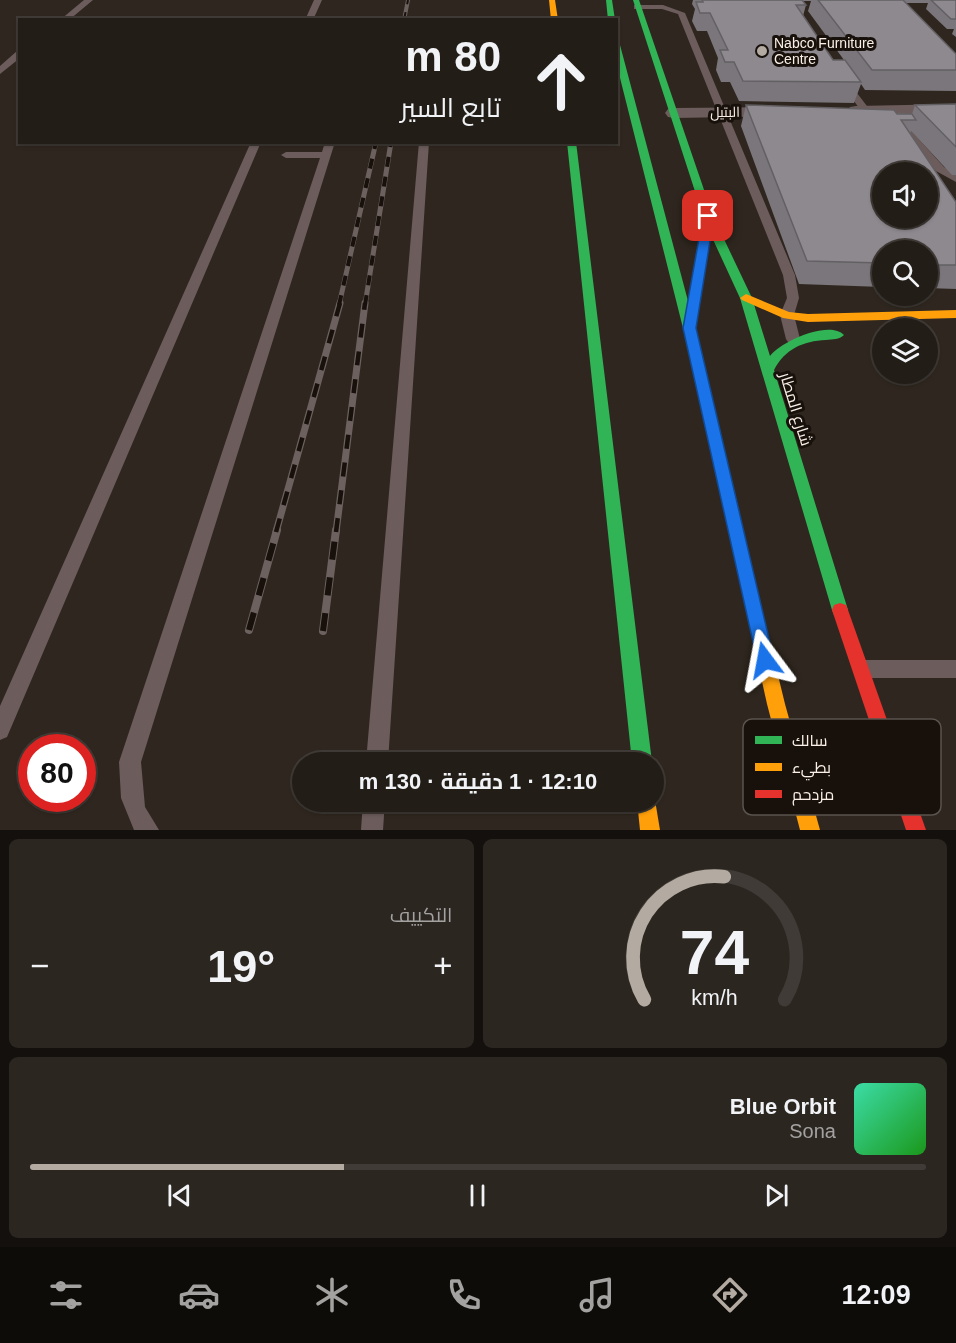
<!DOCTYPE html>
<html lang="ar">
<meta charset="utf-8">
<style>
body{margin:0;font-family:Helvetica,Cairo,sans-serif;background:#2b2620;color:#f1f3f6;direction:rtl;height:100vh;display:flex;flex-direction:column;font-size:22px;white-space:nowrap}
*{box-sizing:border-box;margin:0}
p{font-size:20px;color:#a3a2a1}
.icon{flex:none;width:33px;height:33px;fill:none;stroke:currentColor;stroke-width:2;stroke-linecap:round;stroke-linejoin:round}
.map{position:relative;height:830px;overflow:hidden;direction:ltr}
.panel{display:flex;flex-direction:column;gap:9px;padding:9px;background:#13100d;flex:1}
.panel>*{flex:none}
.banner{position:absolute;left:18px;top:18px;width:600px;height:126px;border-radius:0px;box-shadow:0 2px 4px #0004,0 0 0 2px #403b36;direction:rtl;background:#231d17;color:#f1f3f6;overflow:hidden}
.controls{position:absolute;left:872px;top:162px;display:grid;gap:12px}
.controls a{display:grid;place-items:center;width:66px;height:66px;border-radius:50%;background:#231d17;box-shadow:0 2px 4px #0004,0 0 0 2px #403b36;font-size:30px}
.speed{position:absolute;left:18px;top:734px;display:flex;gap:12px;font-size:30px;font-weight:700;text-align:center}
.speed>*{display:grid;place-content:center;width:78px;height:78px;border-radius:50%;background:#231d17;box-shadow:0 2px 4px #0004,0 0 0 2px #403b36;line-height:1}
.speed .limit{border:9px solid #d22;background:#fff;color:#111}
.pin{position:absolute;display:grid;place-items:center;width:51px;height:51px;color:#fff;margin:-26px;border-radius:12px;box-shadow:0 3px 9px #0006}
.me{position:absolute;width:66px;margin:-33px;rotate:347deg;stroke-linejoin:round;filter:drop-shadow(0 0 4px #0008)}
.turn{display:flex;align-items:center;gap:21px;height:126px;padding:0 18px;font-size:27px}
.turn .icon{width:78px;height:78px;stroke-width:2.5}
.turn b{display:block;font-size:42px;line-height:51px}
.big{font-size:45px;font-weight:700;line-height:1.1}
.panel .card{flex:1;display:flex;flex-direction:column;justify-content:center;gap:9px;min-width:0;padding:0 21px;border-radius:9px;background:#2b2620}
.panel .dial{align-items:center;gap:0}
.dial svg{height:156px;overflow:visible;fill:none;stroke:#403b36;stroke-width:7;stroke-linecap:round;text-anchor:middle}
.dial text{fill:#f1f3f6;stroke:none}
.song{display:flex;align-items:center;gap:18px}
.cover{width:72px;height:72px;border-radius:9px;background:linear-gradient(135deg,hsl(160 70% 55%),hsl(120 70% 35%))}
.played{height:6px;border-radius:3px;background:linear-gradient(90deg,#b3aaa1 35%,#403b36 35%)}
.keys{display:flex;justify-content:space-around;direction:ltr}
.heat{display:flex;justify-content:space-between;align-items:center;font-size:33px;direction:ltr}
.panel .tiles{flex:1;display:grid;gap:9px;grid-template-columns:1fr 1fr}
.card:last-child{grid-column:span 2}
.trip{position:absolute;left:292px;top:752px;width:372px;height:60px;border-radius:30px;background:#231d17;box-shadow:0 2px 4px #0004,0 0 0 2px #403b36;font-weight:700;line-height:60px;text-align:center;direction:rtl}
.tabs{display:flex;height:96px;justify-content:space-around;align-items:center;background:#0e0c09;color:#a3a2a1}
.tabs .icon{width:42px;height:42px}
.tabs .current{color:#b3aaa1}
.tabs b{font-size:27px;color:#f1f3f6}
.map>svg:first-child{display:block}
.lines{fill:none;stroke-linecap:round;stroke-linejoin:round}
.lane{fill:#6c5c5c;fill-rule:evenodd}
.street{fill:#6c5c5c;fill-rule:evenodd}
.fast{fill:#30b455;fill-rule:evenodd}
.slow{fill:#ff9f0a;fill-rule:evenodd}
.jam{fill:#e5322d;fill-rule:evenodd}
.rail-far3-casing{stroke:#6d615f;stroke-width:4}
.rail-far2-casing{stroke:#6d615f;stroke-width:5}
.rail-far1-casing{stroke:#6d615f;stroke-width:7}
.rail-casing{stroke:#6d615f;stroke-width:8}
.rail-far3{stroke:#17100b;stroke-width:2;stroke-dasharray:8;stroke-linecap:butt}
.rail-far2{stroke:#17100b;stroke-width:4;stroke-dasharray:10;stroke-linecap:butt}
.rail-far1{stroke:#17100b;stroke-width:4.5;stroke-dasharray:14;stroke-linecap:butt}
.rail{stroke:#17100b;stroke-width:6;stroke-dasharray:18;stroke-linecap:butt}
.wall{fill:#7a767b;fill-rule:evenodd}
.building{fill:#8e898f;stroke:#636064;stroke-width:1.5;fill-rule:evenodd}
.route{fill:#1a73e8;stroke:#114b97;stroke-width:1.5}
.poi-dot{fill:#b3aaa1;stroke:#17100b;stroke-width:2}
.labels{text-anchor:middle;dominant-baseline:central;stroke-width:6;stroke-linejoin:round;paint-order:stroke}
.far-poi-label{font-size:14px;fill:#faf0e7;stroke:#17100b;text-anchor:start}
.far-street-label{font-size:14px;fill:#faf0e7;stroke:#17100b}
.street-label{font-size:16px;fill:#faf0e7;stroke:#17100b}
.key{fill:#17100b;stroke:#5b534d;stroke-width:1.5}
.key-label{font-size:16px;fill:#faf0e7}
</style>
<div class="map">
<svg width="956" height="830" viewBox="0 0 956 830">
<rect width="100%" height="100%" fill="#2f271f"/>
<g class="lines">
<path class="lane" d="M84,0H93L69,20H60Z
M314,0H322L313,20H305Z
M634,5H663L685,13L795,275L799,298L794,315L800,339L798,342H788L786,339L780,315L787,298L783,275L678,14L662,9H634Z
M17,51H20V58L0,74V66Z
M841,80H847L870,110L868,112H862L840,82Z
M898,123H904L944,167L956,174V182L936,171L898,127Z
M251,142H261L7,737L0,740V706Z
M325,142H335L141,762L145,807L159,830H134L121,798L119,762L320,158H286L281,155L286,152H322Z
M419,142H429L388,762H366Z
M863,660H956V678H863L856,675L853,669L856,663Z
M363,801H385L383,830H361Z"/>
<path class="street" d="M956,104V114L856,116L850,115L847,111L850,107L856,106Z
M783,107L789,108L792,112L789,116L674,118L668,117L665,113L668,109L674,108Z"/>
<path class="fast" d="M606,0H612L615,20H608Z
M633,0H639L713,216L752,298L770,356C782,341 829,320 844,335C839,340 833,339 826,340C803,341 785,349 774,370L848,610L846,615L840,617L834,615L832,610L740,298L710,233L697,317L693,320L763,614L761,619L755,621L749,619L747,614L683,328L616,62V43L620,45L688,301L703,216Z
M567,142H576L652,762H632Z"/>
<path class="slow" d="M549,0H555L558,20H551Z
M746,294L789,312L808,314L956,310V318L808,322L783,318L742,300L740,298Z
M755,607L761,609L763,614L785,704L820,830H800L767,704L747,614L749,609Z
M654,794L660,830H640L637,801H654Z"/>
<path class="jam" d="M840,603L846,605L848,610L926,830H906L832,610L834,605Z"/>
<defs>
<path id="rail-far3" d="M404,20L408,0"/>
<path id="rail-far2" d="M339,305L376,142
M365,305L391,142"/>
<path id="rail-far1" d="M276,532L340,303
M336,532L365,303"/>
<path id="rail" d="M249,630L277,530
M323,631L336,530"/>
</defs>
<use href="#rail-far3" class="rail-far3-casing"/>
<use href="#rail-far2" class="rail-far2-casing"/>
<use href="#rail-far1" class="rail-far1-casing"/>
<use href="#rail" class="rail-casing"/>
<use href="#rail-far3" class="rail-far3"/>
<use href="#rail-far2" class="rail-far2"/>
<use href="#rail-far1" class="rail-far1"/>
<use href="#rail" class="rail"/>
</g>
<path class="wall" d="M693,0H956V37L952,34L954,29H947L926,9L928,3H906L956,54V91L865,90L861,84L854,103L739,101L730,82H721L716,70L718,58L707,31H697L692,21L695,9L692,4ZM803,1H811L808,11L844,60H833L803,16L806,5Z
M956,104V175H952L911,131L910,134L956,202V289L927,288V250H882V287L799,284L741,126L746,105L912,114L915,105Z"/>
<path class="building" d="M702,0H802L806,5H796L833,60H845L861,82L743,81L734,62H725L720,50H728L710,13H700L696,2H703Z
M818,0H903L956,54V70H872Z
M931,0H956V19H951Z
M956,104V147L915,105Z
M746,105L894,110L897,114H912L916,120H901L956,202V265H927V250H882V263L807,261ZM882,172H927V218H882Z"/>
<path class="route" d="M708,213L714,216L696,328L774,660L772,666L765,668L759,666L757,660L683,328L703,216Z"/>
<circle class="poi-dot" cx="762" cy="51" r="6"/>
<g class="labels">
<g class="far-poi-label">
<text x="774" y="43">Nabco Furniture<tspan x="774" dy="16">Centre</tspan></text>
</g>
<g class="far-street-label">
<text transform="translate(725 112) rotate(-1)">البتيل</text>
</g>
<g class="street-label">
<text transform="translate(796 409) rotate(73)">شارع المطار</text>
</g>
</g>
<rect x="743" y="719" width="198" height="96" rx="9" class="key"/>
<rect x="755" y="736" width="27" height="8" fill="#30b455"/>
<rect x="755" y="763" width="27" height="8" fill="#ff9f0a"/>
<rect x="755" y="790" width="27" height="8" fill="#e5322d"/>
<g class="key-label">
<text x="792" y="746">سالك</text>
<text x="792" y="773">بطيء</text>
<text x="792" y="800">مزدحم</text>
</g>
</svg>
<div class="controls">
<a><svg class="icon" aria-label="sound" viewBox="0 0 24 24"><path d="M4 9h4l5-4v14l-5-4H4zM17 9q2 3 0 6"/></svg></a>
<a><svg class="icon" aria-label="search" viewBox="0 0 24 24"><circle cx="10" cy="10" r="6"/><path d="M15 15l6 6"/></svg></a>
<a><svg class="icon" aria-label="layers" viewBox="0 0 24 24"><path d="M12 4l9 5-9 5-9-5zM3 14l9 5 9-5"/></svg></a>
</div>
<div class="speed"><div class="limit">80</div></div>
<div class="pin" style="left:708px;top:216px;background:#d93025"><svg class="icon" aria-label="arrive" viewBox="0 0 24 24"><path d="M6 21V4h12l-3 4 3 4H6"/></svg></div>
<svg class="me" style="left:765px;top:660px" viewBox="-20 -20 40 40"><path d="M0-17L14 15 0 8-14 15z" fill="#1a73e8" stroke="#fff" stroke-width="4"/></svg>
<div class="trip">12:10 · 1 دقيقة · 130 m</div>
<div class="banner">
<div class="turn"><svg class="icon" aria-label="ahead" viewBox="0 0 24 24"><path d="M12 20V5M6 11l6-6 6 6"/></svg><div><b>80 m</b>تابع السير</div></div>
</div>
</div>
<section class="panel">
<div class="tiles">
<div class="card dial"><svg viewBox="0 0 100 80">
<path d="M14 69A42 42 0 1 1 86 69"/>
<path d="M14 69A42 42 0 0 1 55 6" stroke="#b3aaa1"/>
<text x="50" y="56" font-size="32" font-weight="700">74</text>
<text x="50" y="72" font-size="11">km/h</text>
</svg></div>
<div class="card"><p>التكييف</p>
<div class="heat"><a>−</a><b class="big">19°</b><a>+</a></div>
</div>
<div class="card">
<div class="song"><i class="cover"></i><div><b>Blue Orbit</b><p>Sona</p></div></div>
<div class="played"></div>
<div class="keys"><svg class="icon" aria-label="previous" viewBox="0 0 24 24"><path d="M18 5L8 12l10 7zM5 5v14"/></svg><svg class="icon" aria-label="pause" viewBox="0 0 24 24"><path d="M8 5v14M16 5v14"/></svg><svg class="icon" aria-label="next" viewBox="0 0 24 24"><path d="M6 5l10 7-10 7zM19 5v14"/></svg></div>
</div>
</div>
</section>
<nav class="tabs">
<b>12:09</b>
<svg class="icon current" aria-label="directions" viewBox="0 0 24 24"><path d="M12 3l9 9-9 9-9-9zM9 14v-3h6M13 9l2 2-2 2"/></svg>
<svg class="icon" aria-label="music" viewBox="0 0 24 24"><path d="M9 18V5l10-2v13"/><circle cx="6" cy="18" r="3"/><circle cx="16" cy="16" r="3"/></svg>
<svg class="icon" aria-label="phone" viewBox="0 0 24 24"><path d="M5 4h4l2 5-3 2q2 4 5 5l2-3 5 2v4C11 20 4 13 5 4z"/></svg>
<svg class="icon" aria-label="climate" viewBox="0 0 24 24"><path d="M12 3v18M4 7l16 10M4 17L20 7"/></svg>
<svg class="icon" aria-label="car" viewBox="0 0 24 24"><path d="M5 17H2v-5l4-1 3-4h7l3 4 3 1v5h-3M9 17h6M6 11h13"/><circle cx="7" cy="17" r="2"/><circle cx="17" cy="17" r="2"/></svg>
<svg class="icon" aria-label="filters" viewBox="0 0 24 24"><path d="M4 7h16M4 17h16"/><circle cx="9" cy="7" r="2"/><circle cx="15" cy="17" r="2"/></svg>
</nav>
